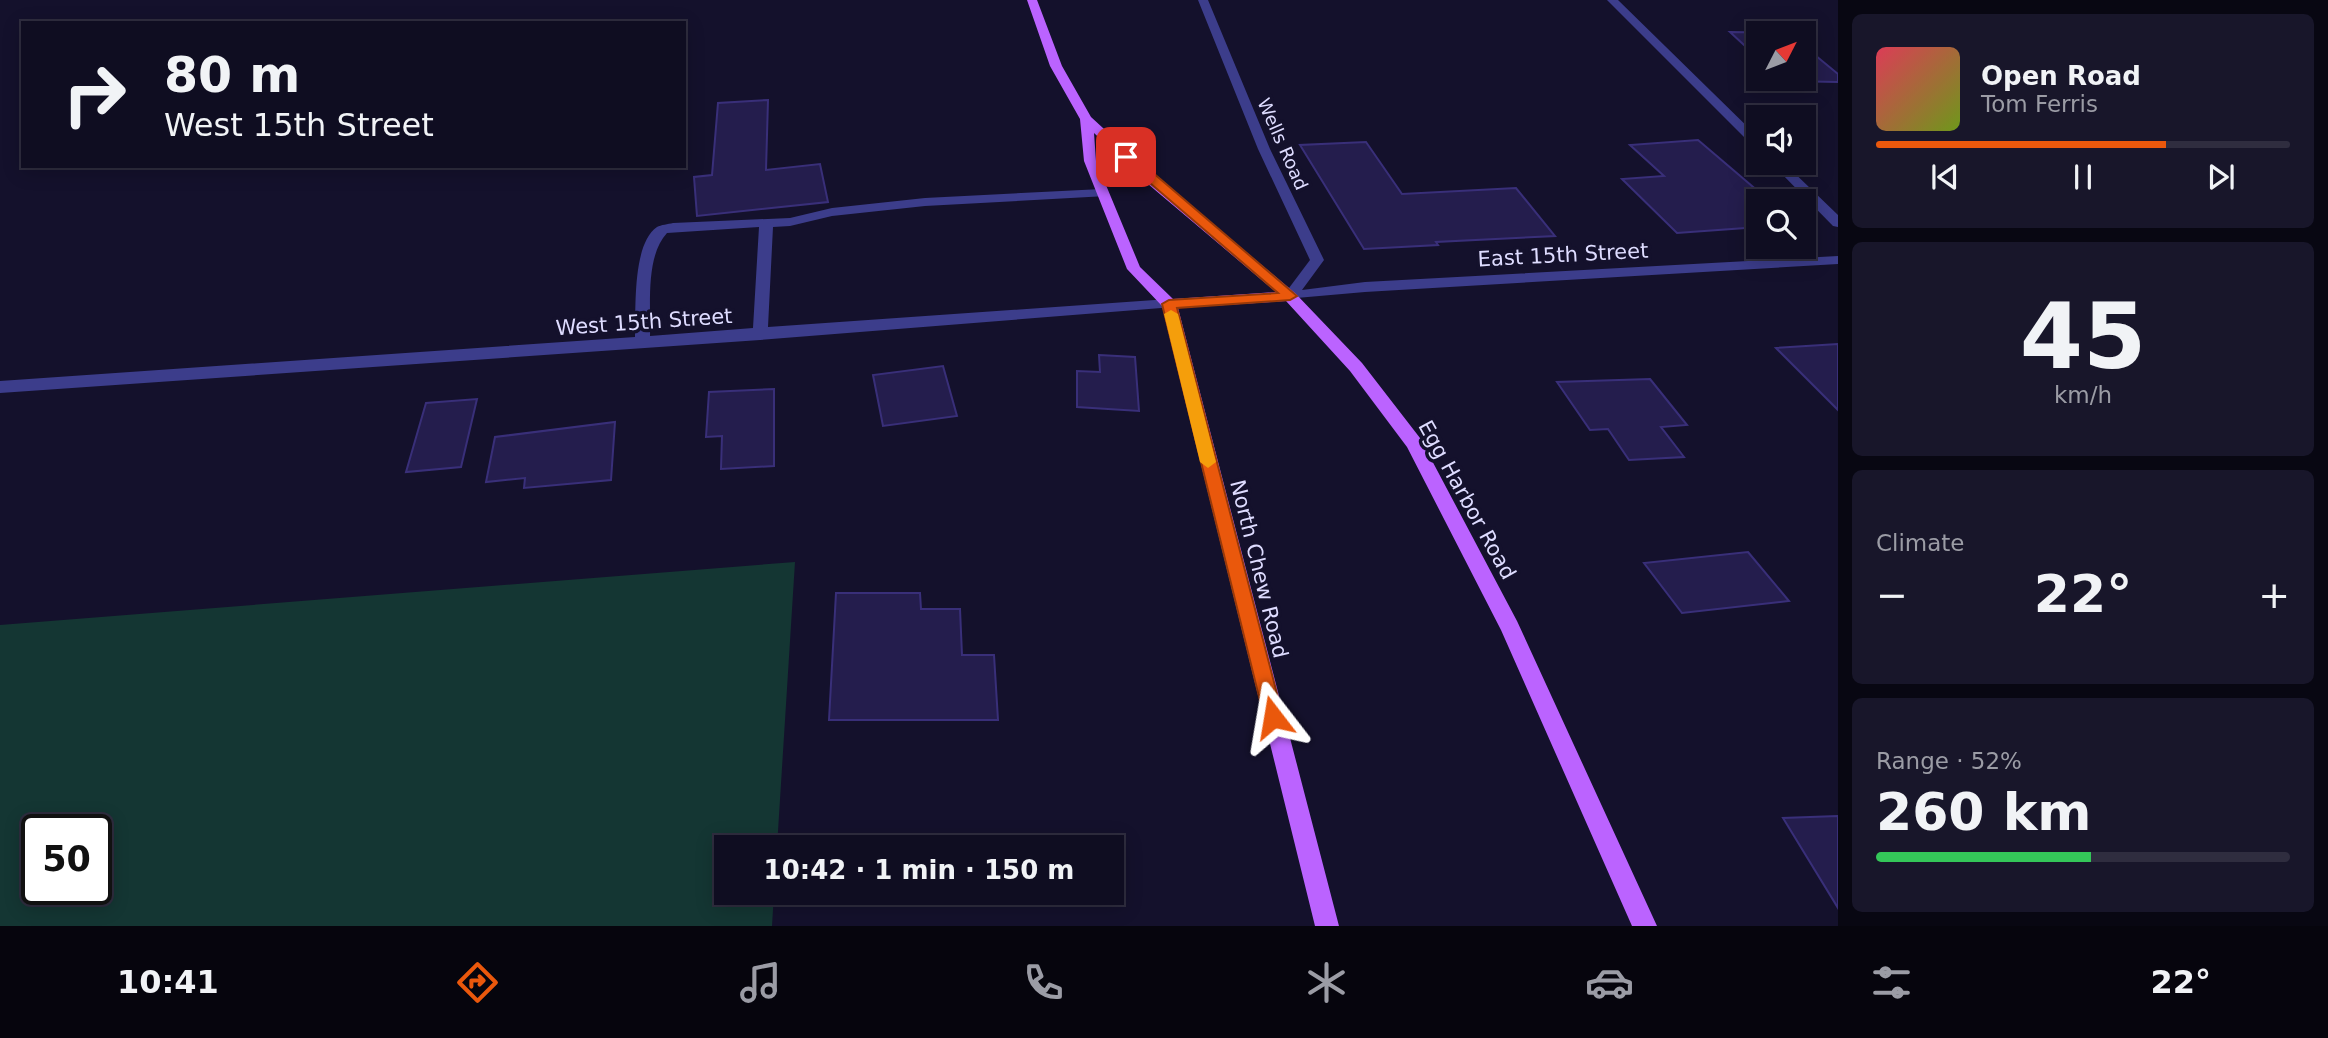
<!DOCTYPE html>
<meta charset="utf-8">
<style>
body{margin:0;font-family:"DejaVu Sans",sans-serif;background:#18162a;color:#f1f3f6;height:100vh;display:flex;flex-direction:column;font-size:26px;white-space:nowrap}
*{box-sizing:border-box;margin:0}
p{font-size:23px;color:#9b9ca5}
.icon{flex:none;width:38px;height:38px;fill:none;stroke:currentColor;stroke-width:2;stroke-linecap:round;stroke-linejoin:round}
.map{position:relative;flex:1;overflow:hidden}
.sheet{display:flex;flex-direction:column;gap:14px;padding:14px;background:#080712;width:490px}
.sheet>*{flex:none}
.top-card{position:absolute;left:21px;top:21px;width:665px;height:147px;border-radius:0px;box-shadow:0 4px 18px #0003,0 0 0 2px #2f2d3f;background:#0f0d21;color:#f1f3f6;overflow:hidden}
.needle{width:46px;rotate:48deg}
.fabs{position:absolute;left:1746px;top:21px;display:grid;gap:14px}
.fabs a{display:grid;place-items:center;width:70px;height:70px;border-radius:0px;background:#0f0d21;box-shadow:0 4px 18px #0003,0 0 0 2px #2f2d3f;font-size:35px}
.speed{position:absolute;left:21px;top:814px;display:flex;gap:14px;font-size:35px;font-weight:700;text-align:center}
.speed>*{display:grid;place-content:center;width:91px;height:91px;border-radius:50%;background:#0f0d21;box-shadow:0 4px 18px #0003,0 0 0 2px #2f2d3f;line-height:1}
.speed .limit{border:4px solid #111;border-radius:10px;background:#fff;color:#111}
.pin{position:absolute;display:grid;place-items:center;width:60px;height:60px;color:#fff;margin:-30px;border-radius:14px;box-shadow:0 4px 10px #0006}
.me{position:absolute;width:77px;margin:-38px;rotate:346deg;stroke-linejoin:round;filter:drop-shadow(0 0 5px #0008)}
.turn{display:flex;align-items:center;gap:24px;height:147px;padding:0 28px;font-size:32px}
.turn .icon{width:91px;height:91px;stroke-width:2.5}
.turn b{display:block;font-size:49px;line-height:60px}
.big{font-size:52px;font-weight:700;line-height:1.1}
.sheet .widget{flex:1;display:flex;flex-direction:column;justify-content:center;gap:10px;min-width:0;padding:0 24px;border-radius:10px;background:#18162a}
.sheet .dial{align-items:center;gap:0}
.dial b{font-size:91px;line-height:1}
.song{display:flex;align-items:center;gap:21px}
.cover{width:84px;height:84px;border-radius:10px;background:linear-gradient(135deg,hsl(350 70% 55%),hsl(80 70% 35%))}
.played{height:7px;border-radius:4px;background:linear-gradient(90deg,#ea580c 70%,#2f2d3f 70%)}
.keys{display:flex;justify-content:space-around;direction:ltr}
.heat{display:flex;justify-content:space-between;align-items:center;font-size:38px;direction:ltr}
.charge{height:10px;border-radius:5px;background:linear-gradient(90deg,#34c759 52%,#2f2d3f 0)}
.trip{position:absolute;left:714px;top:835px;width:410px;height:70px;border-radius:0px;background:#0f0d21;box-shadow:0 4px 18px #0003,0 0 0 2px #2f2d3f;font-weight:700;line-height:70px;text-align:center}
.menu{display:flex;height:112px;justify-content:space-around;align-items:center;background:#06050d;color:#9b9ca5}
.menu .icon{width:49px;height:49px}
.menu .on{color:#ea580c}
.menu b{font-size:32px;color:#f1f3f6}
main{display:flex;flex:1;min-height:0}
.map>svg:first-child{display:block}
.green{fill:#143633;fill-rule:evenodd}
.building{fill:#241d4d;stroke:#392f79;stroke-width:2}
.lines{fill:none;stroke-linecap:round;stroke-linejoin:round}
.minor{fill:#3c3d8b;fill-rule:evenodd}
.major{fill:#bb63ff;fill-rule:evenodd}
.route{fill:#ea580c;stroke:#983908;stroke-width:2}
.slow{fill:#f59e0b}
.labels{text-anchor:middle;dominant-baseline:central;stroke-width:7;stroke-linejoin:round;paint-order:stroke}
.far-street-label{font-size:18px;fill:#dedcff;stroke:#14112c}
.street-label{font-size:21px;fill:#dedcff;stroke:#14112c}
</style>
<main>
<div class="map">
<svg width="1838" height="926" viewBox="0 0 1838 926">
<rect width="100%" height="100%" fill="#14112c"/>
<path class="green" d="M795,562L777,847H726V892L774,893L772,926H0V625ZM37,830H96V889H37Z"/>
<path class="building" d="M1730,32L1789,33H1759V59Z
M1804,46L1838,74V82L1784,81L1781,79H1804Z
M768,100L766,170L820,164L828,202L697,216L694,177L712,175L718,103Z
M1698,140L1759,192V227L1677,233L1622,179L1664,176L1630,145Z
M1366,142L1402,194L1516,188L1555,236L1436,242L1438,245L1364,249L1300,145Z
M1838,344V410L1776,348Z
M1099,355L1135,357L1139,411L1077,407V371L1100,372Z
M943,366L957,416L883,426L873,375Z
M1650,379L1687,425L1661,427L1684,457L1629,460L1608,429L1590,430L1557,382Z
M774,389V466L721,469L722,436L706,437L709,392Z
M477,399L461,467L406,472L426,403Z
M615,422L611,480L524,488L525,478L486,482L495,437Z
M1748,552L1789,601L1682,613L1644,563Z
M836,593H920L921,609H960L962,655H994L998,720H829Z
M1838,816V908L1783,818Z"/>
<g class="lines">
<path class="minor" d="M1198,0H1208L1270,149L1324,260L1302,290L1365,282L1838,256V264L1365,292L1285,299L1283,296L1310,260L1258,149Z
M1607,0H1618L1759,138V149L1755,148Z
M1771,163H1784L1838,215V227L1833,226Z
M1102,189L1107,190V196L925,206L832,216L790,226L773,227L768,327L1169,299L1177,304L1174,307L760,340L0,393V381L635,337C636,310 632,244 657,227C661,225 668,224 673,223L790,218L832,208L925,198ZM759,227L753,328L650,336C651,305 645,257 667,233Z"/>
<path class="major" d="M1027,0H1037L1062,66L1091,117L1152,173L1295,293L1362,363L1420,438L1517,621L1657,926H1632L1501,630L1407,447L1350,371L1286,301L1178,308L1339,926H1315L1162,306L1127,269L1084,161L1080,119L1050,66ZM1094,133L1142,179L1276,292L1173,299L1140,267L1096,161Z"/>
</g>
<path class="route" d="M1122,154H1131L1297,296L1290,300L1177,308L1283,717L1280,723L1273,726L1267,723L1264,717L1162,304L1169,300L1278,293L1122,159Z"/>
<path class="slow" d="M1171,310L1178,314L1216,462L1208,468L1200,462L1164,314Z"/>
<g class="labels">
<g class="far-street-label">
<text transform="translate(1283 144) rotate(66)">Wells Road</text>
</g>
<g class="street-label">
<text transform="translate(1563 255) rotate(-3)">East 15th Street</text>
<text transform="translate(644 322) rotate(-4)">West 15th Street</text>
<text transform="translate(1467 500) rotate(61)">Egg Harbor Road</text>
<text transform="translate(1259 569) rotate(76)">North Chew Road</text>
</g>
</g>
</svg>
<div class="fabs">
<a><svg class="needle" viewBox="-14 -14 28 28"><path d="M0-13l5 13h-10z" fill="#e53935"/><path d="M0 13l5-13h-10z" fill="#9b9ca5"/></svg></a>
<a><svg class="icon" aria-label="sound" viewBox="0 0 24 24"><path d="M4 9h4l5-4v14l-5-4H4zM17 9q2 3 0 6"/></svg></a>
<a><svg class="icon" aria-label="search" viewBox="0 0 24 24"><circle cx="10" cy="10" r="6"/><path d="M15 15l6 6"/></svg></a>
</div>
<div class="speed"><div class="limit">50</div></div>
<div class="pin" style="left:1126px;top:157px;background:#d93025"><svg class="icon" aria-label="arrive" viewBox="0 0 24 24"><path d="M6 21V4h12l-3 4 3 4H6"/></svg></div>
<svg class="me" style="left:1273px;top:717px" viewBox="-20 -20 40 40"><path d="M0-17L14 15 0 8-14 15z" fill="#ea580c" stroke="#fff" stroke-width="4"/></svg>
<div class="trip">10:42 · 1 min · 150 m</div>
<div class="top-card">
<div class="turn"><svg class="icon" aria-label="right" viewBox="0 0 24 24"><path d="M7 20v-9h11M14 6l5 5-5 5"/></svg><div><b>80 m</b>West 15th Street</div></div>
</div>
</div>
<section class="sheet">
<div class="widget">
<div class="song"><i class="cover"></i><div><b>Open Road</b><p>Tom Ferris</p></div></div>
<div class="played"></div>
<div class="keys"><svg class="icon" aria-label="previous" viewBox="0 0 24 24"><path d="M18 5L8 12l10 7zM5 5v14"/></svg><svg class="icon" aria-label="pause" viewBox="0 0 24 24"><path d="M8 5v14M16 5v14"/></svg><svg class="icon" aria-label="next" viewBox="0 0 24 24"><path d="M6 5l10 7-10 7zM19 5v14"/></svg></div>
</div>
<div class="widget dial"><b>45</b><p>km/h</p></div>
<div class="widget"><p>Climate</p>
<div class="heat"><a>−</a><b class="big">22°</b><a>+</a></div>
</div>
<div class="widget"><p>Range · 52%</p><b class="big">260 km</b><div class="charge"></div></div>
</section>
</main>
<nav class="menu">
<b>10:41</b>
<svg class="icon on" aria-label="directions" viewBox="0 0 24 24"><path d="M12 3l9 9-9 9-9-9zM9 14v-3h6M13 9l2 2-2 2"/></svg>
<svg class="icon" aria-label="music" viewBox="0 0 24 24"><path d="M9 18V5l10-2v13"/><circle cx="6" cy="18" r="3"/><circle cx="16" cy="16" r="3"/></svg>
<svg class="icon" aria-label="phone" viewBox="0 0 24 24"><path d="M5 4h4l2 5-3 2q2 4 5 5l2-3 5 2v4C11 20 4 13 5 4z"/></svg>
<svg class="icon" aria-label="climate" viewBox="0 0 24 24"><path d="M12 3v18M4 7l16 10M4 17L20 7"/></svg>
<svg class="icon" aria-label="car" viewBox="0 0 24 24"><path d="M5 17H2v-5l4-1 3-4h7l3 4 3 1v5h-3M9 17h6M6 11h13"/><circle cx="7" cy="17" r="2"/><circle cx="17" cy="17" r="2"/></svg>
<svg class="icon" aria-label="filters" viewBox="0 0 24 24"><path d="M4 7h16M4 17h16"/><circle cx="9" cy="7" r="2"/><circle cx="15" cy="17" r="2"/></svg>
<b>22°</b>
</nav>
